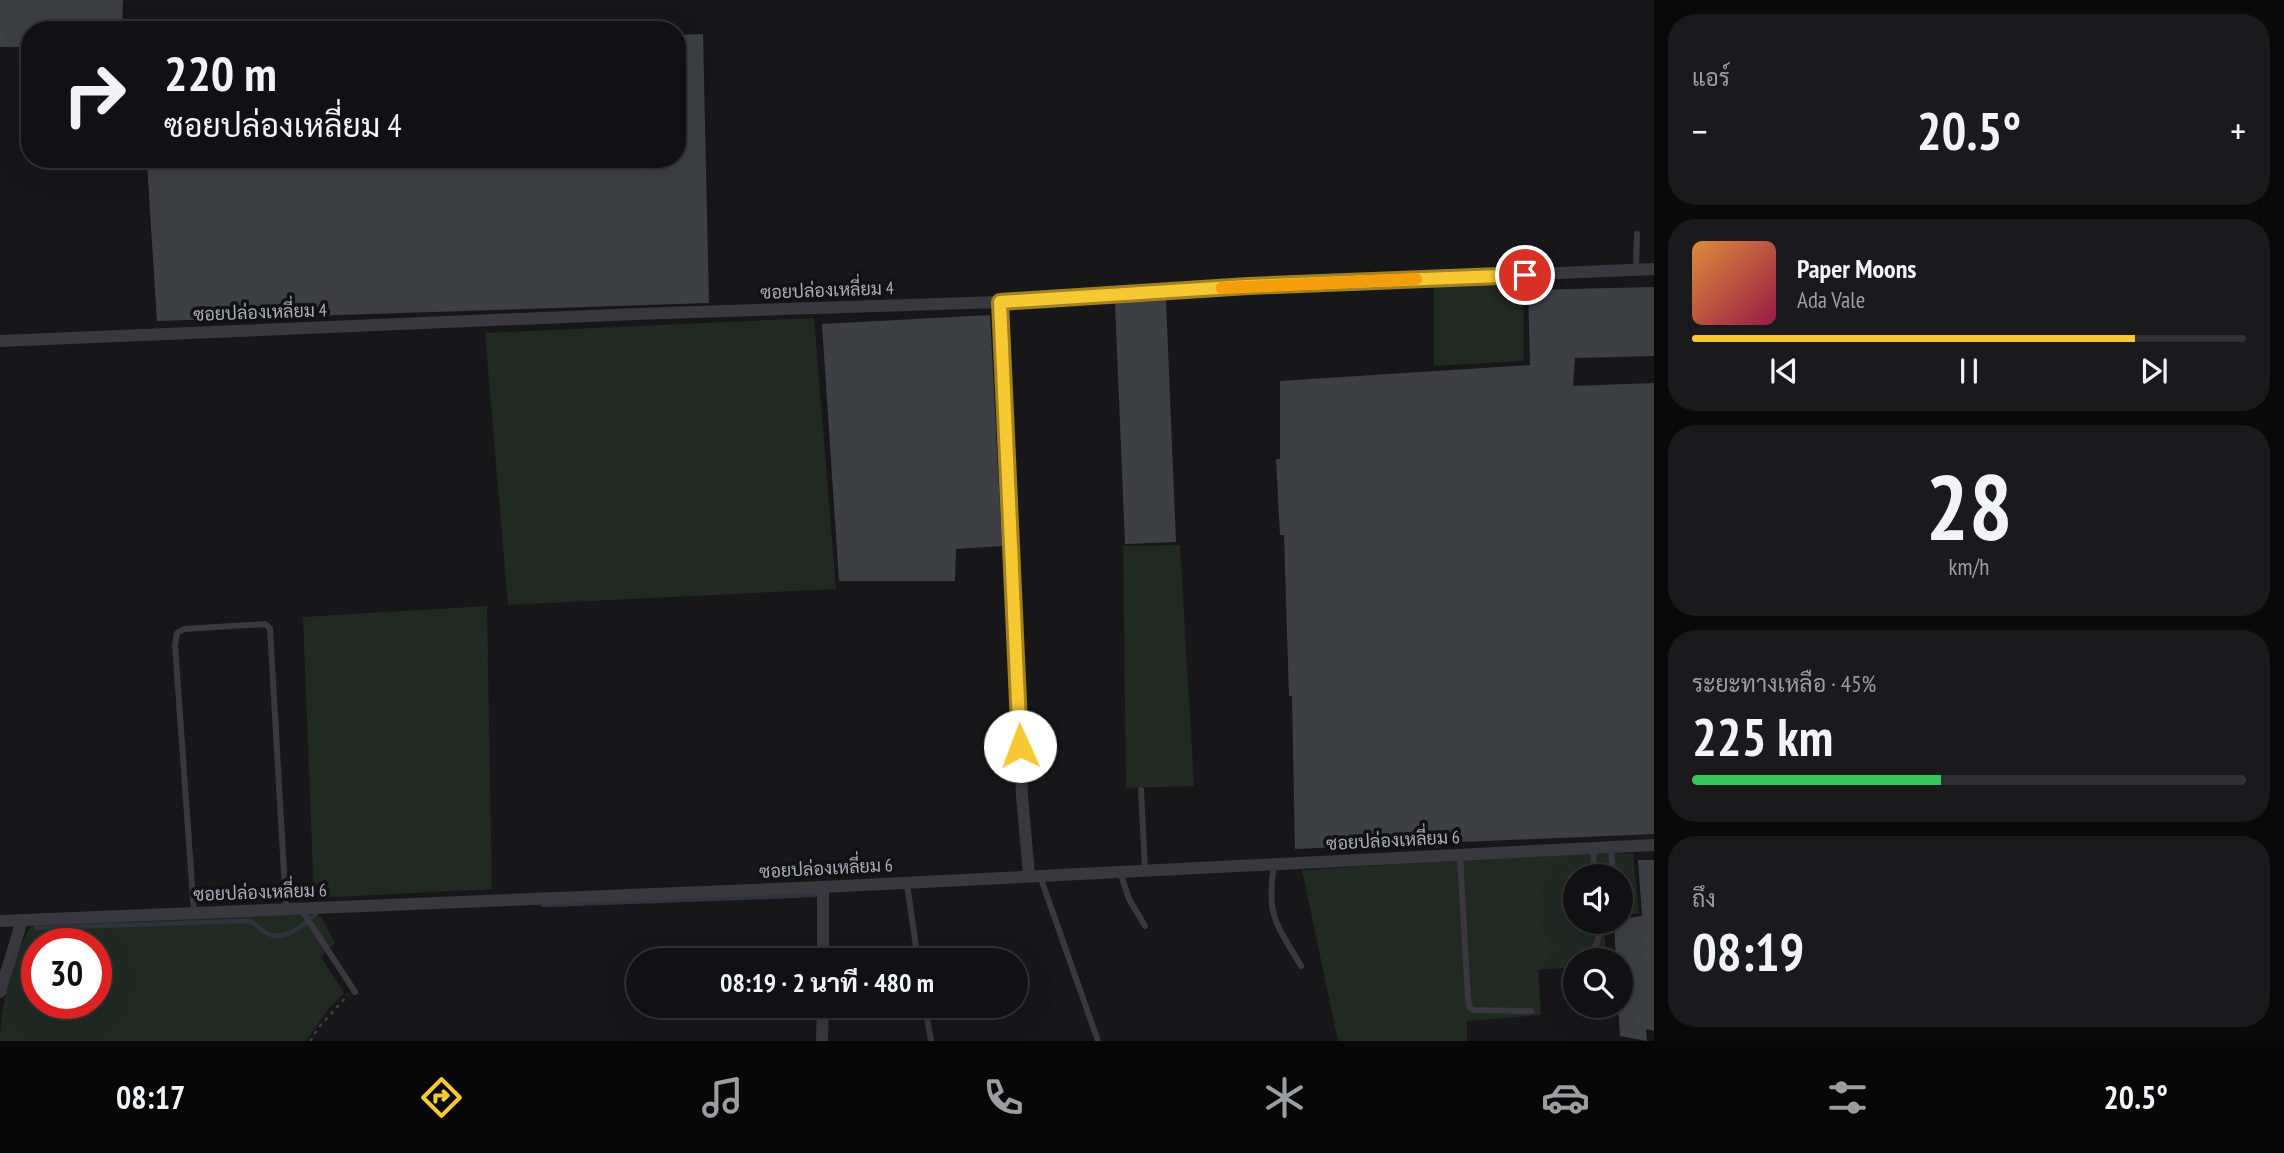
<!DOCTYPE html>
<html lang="th">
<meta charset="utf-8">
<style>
body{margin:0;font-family:"PT Sans Narrow",Sarabun,sans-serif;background:#1a1a1c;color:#f1f3f6;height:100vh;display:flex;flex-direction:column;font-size:26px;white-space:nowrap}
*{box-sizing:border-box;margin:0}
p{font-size:23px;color:#9c9da0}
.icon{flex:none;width:38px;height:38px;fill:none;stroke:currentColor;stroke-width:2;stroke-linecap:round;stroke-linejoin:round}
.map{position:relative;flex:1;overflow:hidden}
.side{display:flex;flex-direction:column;gap:14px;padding:14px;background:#09090a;width:630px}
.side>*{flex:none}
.guide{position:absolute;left:21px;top:21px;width:665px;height:147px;border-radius:28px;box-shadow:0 7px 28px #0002,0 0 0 2px #303133;background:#111113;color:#f1f3f6;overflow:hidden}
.tools{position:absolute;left:1563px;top:864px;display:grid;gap:14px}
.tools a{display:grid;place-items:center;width:70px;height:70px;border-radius:50%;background:#111113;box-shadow:0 7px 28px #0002,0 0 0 2px #303133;font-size:35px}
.speed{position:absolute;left:21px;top:928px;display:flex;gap:14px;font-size:35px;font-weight:700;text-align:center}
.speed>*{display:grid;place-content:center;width:91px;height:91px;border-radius:50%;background:#111113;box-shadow:0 7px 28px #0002,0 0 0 2px #303133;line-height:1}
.speed .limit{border:10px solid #d22;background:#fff;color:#111}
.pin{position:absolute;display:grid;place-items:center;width:60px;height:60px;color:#fff;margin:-30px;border:4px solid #fff;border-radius:50%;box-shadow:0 2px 7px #0007}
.me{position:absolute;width:77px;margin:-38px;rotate:358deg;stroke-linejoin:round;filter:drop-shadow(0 0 5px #0008)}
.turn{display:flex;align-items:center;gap:24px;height:147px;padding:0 28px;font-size:32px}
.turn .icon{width:91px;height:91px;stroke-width:2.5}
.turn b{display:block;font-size:49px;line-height:60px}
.big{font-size:52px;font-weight:700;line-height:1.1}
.side .widget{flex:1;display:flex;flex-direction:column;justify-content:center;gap:10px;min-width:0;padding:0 24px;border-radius:28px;background:#1a1a1c}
.side .dial{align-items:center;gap:0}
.dial b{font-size:91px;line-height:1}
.song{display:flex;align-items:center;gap:21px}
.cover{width:84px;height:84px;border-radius:10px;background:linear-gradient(135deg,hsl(30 70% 55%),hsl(340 70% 35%))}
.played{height:7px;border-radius:4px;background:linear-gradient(90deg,#f6c832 80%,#303133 80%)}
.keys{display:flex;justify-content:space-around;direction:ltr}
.heat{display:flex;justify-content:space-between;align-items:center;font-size:38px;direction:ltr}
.charge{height:10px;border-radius:5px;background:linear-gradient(90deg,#34c759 45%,#303133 0)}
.trip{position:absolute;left:626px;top:948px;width:402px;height:70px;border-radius:35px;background:#111113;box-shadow:0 7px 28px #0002,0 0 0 2px #303133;font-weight:700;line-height:70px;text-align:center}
.dock{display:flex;height:112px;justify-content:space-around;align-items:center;background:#070708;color:#9c9da0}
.dock .icon{width:49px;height:49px}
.dock .selected{color:#f6c832}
.dock b{font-size:32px;color:#f1f3f6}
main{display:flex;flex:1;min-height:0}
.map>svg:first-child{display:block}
.green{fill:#212923;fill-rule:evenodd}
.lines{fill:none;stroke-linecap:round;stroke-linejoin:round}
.stream{stroke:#2d343e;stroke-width:4.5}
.building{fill:#3e3f43}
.path{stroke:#3e3f45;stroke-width:2.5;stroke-dasharray:3.5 5;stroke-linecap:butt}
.service{stroke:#38383e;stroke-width:6}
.minor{stroke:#38383e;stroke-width:12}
.route-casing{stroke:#a08220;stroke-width:18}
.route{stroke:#f6c832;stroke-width:12}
.slow{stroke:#f59e0b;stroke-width:12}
.labels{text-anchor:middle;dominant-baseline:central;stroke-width:7;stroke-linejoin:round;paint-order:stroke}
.street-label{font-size:18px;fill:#a9acb9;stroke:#121214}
</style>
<main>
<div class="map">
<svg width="1654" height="1041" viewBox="0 0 1654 1041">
<rect width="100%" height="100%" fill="#171719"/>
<path class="green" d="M1434,285H1523L1524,361L1434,366Z
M814,318L836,589L508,605L485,333Z
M1180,545L1194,786L1126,788L1123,546Z
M487,606L492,889L314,898L303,617Z
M1633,853L1639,913L1621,916L1620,877H1575V922H1604L1606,961H1575V967L1538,970L1541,1015L1467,1021V1041H1338L1302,870L1533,856Z
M299,912L321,917L335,943L321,957L344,993L329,1008L306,1041H0C0,1008 14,956 30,927L41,923ZM37,943H96V1003H37Z"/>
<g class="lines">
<path class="stream" d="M543,905L815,895
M36,928L247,921C257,922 258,929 266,933C285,943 306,923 318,912"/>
</g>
<path class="building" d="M0,0H123L122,30H30V47H0Z
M703,34L709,303L157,321L147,163H195V159H677V35Z
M1654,287V356L1575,358L1573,386L1654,383V834L1295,849L1292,696H1289L1284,535H1280L1276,459H1280V381L1530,365L1528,290Z
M1166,300L1176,542L1125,544L1115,303Z
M990,315L1002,546L956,549L955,581H839L822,324Z
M1638,860H1654V1031L1646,1029L1647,1041L1620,1036L1618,1006H1620V961H1616L1614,922H1620V919L1642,916Z"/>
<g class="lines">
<path class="path" d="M310,1041L319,1027L348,995"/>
<path class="service" d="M1636,270L1637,234
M1141,790L1145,869
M1593,848L1595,877
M1611,848L1613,877
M1460,856L1468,999L1470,1008L1473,1010L1531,1011
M1274,865C1266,916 1276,923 1301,966
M1120,872L1129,899L1145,926
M1040,876L1098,1041
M907,884L918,961
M301,909L355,992
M194,913L175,645L177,633L184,629L265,624L270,628L286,908
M1579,961C1597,947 1600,945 1598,922
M1571,967L1575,964
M925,1006L931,1041"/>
<path class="minor" d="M1000,302L1022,795L1029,875
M0,341L636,314L1000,302L1248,286L1654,269
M0,921L823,887L1654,845
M823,961V887
M0,992L22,921
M822,1041L823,1006"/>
</g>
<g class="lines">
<defs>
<path id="route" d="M1020,746L1000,302L1248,286L1525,275"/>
</defs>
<use href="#route" class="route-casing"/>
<use href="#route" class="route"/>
<path class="slow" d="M1222,288L1416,279"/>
</g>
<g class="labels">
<g class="street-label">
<text transform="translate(827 290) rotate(-2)">ซอยปล่องเหลี่ยม 4</text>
<text transform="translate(260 312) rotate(-2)">ซอยปล่องเหลี่ยม 4</text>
<text transform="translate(1393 840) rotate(-3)">ซอยปล่องเหลี่ยม 6</text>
<text transform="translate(826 868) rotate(-3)">ซอยปล่องเหลี่ยม 6</text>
<text transform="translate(260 892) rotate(-2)">ซอยปล่องเหลี่ยม 6</text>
</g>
</g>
</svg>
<div class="tools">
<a><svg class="icon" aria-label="sound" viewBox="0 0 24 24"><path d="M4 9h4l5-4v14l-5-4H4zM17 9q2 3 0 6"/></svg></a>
<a><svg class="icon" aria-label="search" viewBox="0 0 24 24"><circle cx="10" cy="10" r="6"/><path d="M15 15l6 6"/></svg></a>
</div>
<div class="speed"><div class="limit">30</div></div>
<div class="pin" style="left:1525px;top:275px;background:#d93025"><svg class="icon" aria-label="arrive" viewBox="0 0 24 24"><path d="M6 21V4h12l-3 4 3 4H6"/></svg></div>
<svg class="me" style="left:1020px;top:746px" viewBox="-20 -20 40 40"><circle r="19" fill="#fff"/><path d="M0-13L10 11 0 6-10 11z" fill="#f6c832"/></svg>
<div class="trip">08:19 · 2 นาที · 480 m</div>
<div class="guide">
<div class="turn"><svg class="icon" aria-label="right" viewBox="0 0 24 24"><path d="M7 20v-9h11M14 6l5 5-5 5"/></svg><div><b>220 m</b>ซอยปล่องเหลี่ยม 4</div></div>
</div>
</div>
<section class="side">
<div class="widget"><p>แอร์</p>
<div class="heat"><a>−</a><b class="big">20.5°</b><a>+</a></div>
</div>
<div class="widget">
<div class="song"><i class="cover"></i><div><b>Paper Moons</b><p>Ada Vale</p></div></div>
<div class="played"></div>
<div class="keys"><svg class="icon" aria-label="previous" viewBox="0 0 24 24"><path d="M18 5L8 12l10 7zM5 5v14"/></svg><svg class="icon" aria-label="pause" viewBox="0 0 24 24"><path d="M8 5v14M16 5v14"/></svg><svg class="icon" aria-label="next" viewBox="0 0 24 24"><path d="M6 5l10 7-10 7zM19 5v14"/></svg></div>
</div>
<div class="widget dial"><b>28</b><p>km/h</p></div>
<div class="widget"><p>ระยะทางเหลือ · 45%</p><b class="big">225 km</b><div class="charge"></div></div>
<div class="widget"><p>ถึง</p><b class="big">08:19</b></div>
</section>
</main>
<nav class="dock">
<b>08:17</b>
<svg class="icon selected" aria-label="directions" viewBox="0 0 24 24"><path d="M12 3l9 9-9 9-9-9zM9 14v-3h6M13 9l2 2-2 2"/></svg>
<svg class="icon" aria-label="music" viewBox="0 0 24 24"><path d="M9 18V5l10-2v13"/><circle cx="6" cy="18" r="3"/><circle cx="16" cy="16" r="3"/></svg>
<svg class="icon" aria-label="phone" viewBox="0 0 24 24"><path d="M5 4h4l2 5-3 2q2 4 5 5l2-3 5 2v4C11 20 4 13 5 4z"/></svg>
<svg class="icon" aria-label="climate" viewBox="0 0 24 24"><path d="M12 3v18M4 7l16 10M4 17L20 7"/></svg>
<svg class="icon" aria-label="car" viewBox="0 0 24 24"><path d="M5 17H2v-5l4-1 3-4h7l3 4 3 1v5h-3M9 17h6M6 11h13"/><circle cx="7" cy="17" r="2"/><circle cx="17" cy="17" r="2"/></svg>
<svg class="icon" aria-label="filters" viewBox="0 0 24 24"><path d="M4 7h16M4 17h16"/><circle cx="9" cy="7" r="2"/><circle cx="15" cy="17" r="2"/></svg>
<b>20.5°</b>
</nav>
